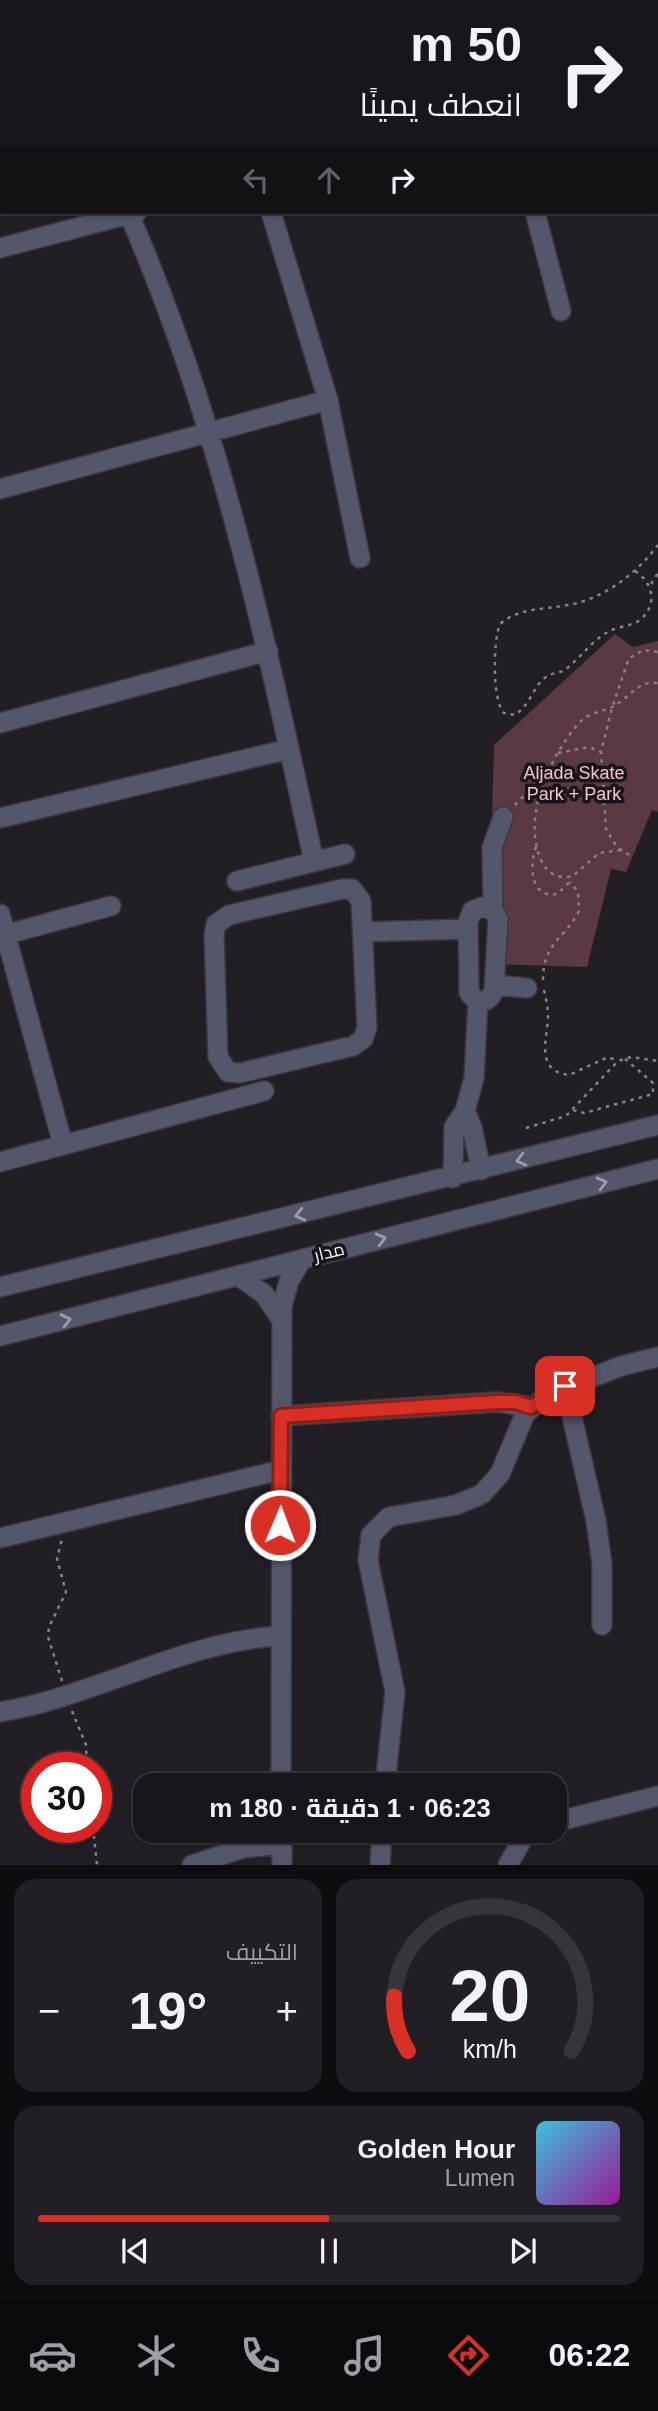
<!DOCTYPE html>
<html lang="ar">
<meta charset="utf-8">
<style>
body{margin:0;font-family:Helvetica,Cairo,sans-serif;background:#221f24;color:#f1f3f6;direction:rtl;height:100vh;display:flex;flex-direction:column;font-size:26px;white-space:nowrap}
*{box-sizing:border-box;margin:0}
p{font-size:23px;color:#9f9fa3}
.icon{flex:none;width:38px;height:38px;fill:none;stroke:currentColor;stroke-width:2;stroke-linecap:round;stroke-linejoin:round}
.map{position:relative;height:1865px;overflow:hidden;direction:ltr}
.details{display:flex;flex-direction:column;gap:14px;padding:14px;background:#0e0c0f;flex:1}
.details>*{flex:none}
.top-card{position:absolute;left:0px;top:0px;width:658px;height:214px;box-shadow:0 2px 5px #0004,0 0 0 2px #37353a;direction:rtl;background:#19161b;color:#f1f3f6;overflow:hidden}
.speed{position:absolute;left:21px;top:1752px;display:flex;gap:14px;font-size:35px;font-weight:700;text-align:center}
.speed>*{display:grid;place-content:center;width:91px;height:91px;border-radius:50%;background:#19161b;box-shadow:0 2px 5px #0004,0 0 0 2px #37353a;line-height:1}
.speed .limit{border:10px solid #d22;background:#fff;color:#111}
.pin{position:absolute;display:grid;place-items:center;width:60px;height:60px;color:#fff;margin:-30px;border-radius:14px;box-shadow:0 4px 10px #0006}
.me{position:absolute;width:77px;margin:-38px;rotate:1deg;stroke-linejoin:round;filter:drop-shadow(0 0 5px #0008)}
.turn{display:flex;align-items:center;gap:24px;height:147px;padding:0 21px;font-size:32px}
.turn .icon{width:91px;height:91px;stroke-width:2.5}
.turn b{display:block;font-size:49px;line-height:60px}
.lanes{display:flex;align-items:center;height:66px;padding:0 21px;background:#0003;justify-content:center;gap:35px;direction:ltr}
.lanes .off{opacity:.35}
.big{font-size:52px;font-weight:700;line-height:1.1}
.details .widget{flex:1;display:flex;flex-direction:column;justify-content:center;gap:10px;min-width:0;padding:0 24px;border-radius:21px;background:#221f24}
.details .dial{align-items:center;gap:0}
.dial svg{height:182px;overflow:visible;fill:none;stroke:#37353a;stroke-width:7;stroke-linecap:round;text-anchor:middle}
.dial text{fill:#f1f3f6;stroke:none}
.song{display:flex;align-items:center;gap:21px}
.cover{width:84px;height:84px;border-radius:10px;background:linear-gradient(135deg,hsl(190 70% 55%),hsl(300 70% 35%))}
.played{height:7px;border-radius:4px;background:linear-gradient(90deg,#d93025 50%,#37353a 50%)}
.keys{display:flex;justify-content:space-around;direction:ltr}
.heat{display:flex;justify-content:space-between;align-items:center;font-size:38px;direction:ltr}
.details .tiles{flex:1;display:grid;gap:14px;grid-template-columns:1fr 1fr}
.widget:last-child{grid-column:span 2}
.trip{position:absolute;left:133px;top:1773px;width:434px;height:70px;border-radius:21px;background:#19161b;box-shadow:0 2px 5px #0004,0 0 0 2px #37353a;font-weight:700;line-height:70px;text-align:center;direction:rtl}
.dock{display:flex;height:112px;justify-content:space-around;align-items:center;background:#0a090b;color:#9f9fa3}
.dock .icon{width:49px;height:49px}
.dock .on{color:#d93025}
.dock b{font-size:32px;color:#f1f3f6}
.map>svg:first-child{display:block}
.green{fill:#5b3943}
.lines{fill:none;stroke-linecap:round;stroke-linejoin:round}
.minor-casing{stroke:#3a383d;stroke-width:22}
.path{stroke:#858388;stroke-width:2.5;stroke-dasharray:3.5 5;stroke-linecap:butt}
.minor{stroke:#54566a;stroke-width:19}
.oneway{stroke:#9c9da9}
.route-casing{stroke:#8d1f18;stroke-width:18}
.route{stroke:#d93025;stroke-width:12}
.labels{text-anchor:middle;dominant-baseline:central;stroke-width:7;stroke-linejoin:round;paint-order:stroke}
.park-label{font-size:18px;fill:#f6c2d0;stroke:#18151a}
.street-label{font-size:18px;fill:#f5f3f7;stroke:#18151a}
</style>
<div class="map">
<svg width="658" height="1865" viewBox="0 0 658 1865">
<rect width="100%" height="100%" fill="#211e24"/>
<path class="green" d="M615,634L633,647L658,641V812L652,810L626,872L611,869L587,967L488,964L494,745Z"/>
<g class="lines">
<defs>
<path id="minor" d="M23,0L24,2
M182,0L183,2
M489,2V0
M128,212C219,419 266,642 314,862
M271,212L328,400L360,558
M535,212L561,311
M0,248L137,212
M0,489L328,400
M0,723L268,651
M0,818L289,749
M237,881L345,854
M342,889H352L361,901L367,1028L363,1039L353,1046L240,1073L228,1072L218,1057L214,935L216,924L229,915Z
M482,907L493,910L498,919L494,990C489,1004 476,1005 469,992L468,922L472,911Z
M493,910L492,848L503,817
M0,914L63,1145
M363,932L468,929
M0,936L111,906
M495,985L527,988
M465,1111L472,1127L481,1170
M0,1162L264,1091
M453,1178L454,1127L465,1111L474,1078L478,1001
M240,1277L264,1294L281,1319
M0,1287L658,1125
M0,1336L658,1169
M565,1386L596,1521L602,1564V1625
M281,1416L497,1402L531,1407
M0,1538L281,1470
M0,1712C96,1696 182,1642 279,1636
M281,1785L282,1306L289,1281L302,1259
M385,1785L395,1692L368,1560L371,1535L389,1517L456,1505L482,1494L500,1474L525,1414L546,1396L621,1366L658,1357
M555,1822L658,1796
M282,1832V1865
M192,1865L243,1848L282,1844
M380,1865L382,1830
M508,1865L523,1838L533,1830"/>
</defs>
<use href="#minor" class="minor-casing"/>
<path class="path" d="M635,571C655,584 658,608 637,622C627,627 615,627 606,633C591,642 580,658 566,669C560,674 552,672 546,677C534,685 531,704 515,715L504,713C492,701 493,640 500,624C520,607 543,610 568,605C604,599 637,573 658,545
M651,584L658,573
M558,753L589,747L601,752
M515,805L549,769
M536,847C529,865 530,899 557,894L571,881
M621,850L599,853L573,876C560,879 548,875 542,862C521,819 549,757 579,723C589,712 600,713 612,707C629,699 637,680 658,683
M629,855L616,846L606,829L601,752L612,708L629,658L644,650L658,652
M543,980C543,942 565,939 579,911L578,892L570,882
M544,990C546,999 548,1008 548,1017C547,1041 535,1071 569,1075L608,1057L618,1061
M573,1110L584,1113L653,1094V1083L624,1058
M526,1128L566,1116L618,1061L631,1057L658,1061
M62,1681L48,1637L49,1627L66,1592L57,1559L62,1539
M72,1711L86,1745L87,1768
M93,1827L97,1865"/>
<use href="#minor" class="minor"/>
</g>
<defs><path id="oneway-chevron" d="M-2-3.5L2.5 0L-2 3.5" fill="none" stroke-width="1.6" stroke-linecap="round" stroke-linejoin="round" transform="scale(1.75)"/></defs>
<g class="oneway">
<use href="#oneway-chevron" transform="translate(521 1160) rotate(166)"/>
<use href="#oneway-chevron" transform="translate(602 1183) rotate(-14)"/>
<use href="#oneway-chevron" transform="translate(300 1215) rotate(166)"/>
<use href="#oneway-chevron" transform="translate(381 1239) rotate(-14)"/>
<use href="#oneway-chevron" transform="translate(66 1320) rotate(-14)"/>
</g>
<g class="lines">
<defs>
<path id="route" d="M280,1525L281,1416L497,1402H515L531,1407L565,1386"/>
</defs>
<use href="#route" class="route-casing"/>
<use href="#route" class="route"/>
</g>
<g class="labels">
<g class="park-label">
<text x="574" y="773">Aljada Skate<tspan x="574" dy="21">Park + Park</tspan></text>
</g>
<g class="street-label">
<text transform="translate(329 1252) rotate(-14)">مدار</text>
</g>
</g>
</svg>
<div class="speed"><div class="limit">30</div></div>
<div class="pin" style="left:565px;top:1386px;background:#d93025"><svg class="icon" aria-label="arrive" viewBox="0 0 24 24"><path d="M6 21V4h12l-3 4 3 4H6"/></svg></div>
<svg class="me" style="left:280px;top:1525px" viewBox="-20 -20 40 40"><circle r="17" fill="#d93025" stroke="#fff" stroke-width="3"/><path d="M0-11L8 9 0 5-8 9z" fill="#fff"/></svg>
<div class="trip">06:23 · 1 دقيقة · 180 m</div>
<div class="top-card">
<div class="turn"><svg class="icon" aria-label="right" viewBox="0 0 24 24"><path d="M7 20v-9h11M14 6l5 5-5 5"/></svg><div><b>50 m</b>انعطف يمينًا</div></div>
<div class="lanes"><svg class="icon off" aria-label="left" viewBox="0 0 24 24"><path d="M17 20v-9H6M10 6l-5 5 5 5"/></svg><svg class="icon off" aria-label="ahead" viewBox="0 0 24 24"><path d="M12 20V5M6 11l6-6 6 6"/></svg><svg class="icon" aria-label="right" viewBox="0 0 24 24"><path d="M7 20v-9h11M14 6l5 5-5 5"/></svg></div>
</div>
</div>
<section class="details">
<div class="tiles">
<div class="widget dial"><svg viewBox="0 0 100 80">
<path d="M14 69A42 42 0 1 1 86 69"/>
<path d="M14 69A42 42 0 0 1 8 45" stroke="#d93025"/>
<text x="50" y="56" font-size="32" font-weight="700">20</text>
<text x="50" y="72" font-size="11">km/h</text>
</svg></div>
<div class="widget"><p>التكييف</p>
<div class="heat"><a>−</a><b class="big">19°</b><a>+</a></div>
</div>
<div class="widget">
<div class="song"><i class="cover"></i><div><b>Golden Hour</b><p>Lumen</p></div></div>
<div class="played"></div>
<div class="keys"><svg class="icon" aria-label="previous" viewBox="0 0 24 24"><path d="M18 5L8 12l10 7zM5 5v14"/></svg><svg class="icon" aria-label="pause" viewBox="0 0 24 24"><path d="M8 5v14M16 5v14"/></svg><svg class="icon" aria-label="next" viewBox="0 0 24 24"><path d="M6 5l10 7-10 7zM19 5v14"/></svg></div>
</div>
</div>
</section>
<nav class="dock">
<b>06:22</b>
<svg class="icon on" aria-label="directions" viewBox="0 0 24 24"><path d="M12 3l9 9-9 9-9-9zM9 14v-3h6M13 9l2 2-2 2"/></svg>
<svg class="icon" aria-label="music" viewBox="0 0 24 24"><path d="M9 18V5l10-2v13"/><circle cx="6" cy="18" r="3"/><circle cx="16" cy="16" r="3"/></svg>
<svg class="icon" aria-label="phone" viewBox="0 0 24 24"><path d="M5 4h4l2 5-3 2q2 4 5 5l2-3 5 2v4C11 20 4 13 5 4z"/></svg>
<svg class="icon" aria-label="climate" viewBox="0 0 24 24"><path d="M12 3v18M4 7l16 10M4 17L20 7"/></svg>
<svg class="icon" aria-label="car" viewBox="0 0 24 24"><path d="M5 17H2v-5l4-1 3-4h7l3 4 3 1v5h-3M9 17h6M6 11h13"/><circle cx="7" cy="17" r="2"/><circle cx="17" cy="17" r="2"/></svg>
</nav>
